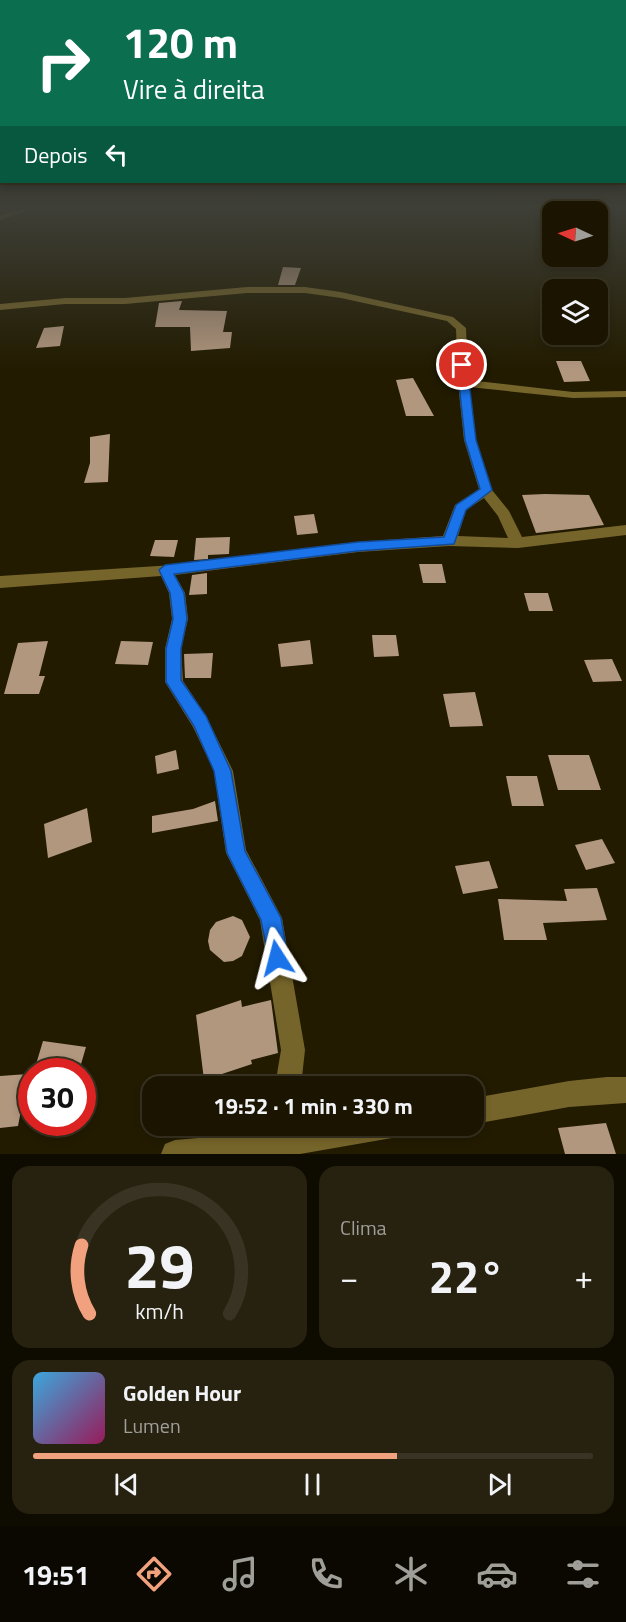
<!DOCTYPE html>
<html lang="pt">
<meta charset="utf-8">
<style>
body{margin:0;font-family:"Titillium Web",sans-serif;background:#27210f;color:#f1f3f6;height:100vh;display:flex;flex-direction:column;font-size:22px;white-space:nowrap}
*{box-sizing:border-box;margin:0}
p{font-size:20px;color:#9f9e99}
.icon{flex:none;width:33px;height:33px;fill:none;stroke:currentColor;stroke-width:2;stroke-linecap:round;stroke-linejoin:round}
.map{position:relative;height:1154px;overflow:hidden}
.sheet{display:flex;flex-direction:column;gap:12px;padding:12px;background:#0e0b00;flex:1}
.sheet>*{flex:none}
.top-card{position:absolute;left:0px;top:0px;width:627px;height:183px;box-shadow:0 3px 9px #0003,0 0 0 2px #383322;background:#0b6e4f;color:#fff;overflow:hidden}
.needle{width:39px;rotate:274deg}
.tools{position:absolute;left:542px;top:201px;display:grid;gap:12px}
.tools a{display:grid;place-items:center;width:66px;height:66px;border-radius:12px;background:#1a1400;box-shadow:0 3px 9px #0003,0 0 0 2px #383322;font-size:30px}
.speed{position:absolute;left:18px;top:1058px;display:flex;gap:12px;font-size:30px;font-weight:700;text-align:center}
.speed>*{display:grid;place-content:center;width:78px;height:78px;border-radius:50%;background:#1a1400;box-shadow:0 3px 9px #0003,0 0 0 2px #383322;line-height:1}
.speed .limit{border:9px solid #d22;background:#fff;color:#111}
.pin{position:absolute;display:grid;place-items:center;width:51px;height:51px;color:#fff;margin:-26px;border:3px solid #fff;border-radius:50%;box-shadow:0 2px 6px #0007}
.me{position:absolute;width:66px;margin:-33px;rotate:351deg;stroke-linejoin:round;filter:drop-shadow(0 0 4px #0008)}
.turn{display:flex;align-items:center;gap:21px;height:126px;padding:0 24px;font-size:27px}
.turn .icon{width:78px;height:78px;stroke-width:2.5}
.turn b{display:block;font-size:42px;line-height:51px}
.then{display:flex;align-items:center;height:57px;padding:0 24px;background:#0003;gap:12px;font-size:22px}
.big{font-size:45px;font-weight:700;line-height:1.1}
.sheet .widget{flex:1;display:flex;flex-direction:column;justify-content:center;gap:9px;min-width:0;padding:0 21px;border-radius:18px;background:#27210f}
.sheet .dial{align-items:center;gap:0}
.dial svg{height:156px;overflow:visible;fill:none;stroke:#383322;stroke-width:7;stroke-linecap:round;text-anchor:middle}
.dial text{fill:#f1f3f6;stroke:none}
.song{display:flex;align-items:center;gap:18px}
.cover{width:72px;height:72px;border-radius:9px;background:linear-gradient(135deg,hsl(200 70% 55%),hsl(330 70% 35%))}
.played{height:6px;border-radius:3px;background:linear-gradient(90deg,#f1a17d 65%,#383322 65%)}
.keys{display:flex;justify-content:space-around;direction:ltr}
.heat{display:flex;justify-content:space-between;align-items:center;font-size:33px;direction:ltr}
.sheet .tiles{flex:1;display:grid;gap:12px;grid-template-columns:1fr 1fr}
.widget:last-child{grid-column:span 2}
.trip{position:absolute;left:142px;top:1076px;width:342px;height:60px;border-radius:18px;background:#1a1400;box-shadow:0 3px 9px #0003,0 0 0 2px #383322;font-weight:700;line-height:60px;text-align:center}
.dock{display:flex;height:96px;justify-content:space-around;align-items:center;background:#0a0800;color:#9f9e99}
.dock .icon{width:42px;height:42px}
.dock .current{color:#f1a17d}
.dock b{font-size:27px;color:#f1f3f6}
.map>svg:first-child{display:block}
.building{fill:#b2977f}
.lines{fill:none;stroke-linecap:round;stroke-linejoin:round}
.minor{fill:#76652a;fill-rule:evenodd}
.route{fill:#1a73e8;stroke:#114b97;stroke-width:1.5}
</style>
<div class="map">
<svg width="626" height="1154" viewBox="0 0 626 1154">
<rect width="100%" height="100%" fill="#221b00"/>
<path class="building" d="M283,267L301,268L295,285H278Z
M182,301L179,310L227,311L223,332H232L230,348L191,351L190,327H155L159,303Z
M64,326L60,346L36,348L44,328Z
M556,361H581L590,381L564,382Z
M413,378L434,416H406L396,380Z
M110,434L108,482L84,483L90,463V437Z
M545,494L589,495L604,525L536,533L522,495Z
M314,514L318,533L297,535L294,516Z
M230,537L229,554L208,555V559L194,560L196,538Z
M155,540H178L174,557L150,556Z
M419,564H442L446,583H423Z
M207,573V594L189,595L192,575Z
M524,593H548L553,611H529Z
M372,635H396L399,656L374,657Z
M310,640L313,664L281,667L278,644Z
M48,641L39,676H45L39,694H4L18,643Z
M121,641L153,642L148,665L115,664Z
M213,653L211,678H185L184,654Z
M612,659L622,681L593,682L584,660Z
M475,692L483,726L450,727L443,694Z
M176,750L179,769L157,774L155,756Z
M548,755H589L601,790H558Z
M506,776H537L544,806H512Z
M215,801L218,821L152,833V816L193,809Z
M87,808L92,842L48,858L44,824Z
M602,839L615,863L586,870L575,845Z
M489,861L498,888L463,894L455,866Z
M597,888L607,920L543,923L547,940H504L498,899L567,901L564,889Z
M233,916L242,920L250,937L242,956L233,961L224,962L210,950L208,941L210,930L216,922Z
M241,1000L242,1007L271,1000L278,1053L251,1060L252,1064L204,1080L196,1015Z
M43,1041L86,1047L79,1071H34Z
M28,1074L18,1126L0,1128V1076Z
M606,1123L616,1154H565L558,1128Z"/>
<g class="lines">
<path class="minor" d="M22,209H33L0,220V216Z
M247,287H305L341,292L453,317L466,328L468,380L573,392L626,391V397L573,398L469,387L476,440L492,490L509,511L522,537L626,525V535L518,548L449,546L358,552L175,575L185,593L188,619L181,649L183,681L206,716L233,771L246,850L282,918L305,1050L301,1086H275L281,1050L260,920L226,853L214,771L193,727L165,682V649L172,619L169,593L161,576L0,588V576L174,565L358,542L443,536L455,505L479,489L464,440L458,383L456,329L447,321L341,298L305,293H247L125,304H65L0,310V304L65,298H125ZM484,498L498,516L508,538L458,536L466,510Z
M607,1077H626V1103L569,1107L474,1124V1098L569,1081Z
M270,1125H296V1128L313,1125H405L401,1134L392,1138L300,1154H161L165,1144L175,1140L268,1132Z"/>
</g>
<linearGradient id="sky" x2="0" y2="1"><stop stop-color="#130f00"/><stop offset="0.56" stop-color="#3e3f37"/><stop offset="1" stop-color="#3e3f37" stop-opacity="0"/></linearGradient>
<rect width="626" height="370" fill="url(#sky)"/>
<path class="route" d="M462,362L467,365L476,440L492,490L466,510L454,544L358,551L174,574L184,593L187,619L181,649V680L206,716L231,771L245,851L281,918L288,958L284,966L277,969L270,966L261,920L227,853L214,771L194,726L166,682V649L173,619L170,593L159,570L165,565L358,542L444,537L456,505L480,489L465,440L457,365Z"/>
</svg>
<div class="tools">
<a><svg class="needle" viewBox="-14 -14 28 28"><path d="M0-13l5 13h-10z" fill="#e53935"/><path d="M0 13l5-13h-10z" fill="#9f9e99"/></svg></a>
<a><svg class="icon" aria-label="layers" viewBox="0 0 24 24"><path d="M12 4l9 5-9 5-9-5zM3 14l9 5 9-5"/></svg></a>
</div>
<div class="speed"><div class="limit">30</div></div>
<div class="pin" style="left:462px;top:365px;background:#d93025"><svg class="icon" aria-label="arrive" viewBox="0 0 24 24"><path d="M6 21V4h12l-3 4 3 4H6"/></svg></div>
<svg class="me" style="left:277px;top:958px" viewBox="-20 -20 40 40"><path d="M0-17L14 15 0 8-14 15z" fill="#1a73e8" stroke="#fff" stroke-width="4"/></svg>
<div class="trip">19:52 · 1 min · 330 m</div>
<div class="top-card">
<div class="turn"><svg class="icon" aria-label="right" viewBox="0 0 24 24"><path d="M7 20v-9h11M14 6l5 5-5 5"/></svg><div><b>120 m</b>Vire à direita</div></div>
<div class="then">Depois<svg class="icon" aria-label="left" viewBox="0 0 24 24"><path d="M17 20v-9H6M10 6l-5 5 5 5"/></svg></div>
</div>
</div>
<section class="sheet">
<div class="tiles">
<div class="widget dial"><svg viewBox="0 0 100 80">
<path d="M14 69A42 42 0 1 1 86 69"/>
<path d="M14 69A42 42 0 0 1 10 34" stroke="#f1a17d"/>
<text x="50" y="56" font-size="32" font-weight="700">29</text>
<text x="50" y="72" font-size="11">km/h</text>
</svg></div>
<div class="widget"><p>Clima</p>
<div class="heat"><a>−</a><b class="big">22°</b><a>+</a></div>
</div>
<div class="widget">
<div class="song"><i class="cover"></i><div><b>Golden Hour</b><p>Lumen</p></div></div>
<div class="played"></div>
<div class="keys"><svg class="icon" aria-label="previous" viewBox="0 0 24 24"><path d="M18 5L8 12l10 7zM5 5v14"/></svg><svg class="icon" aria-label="pause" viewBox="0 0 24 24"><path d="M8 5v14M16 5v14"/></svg><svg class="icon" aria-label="next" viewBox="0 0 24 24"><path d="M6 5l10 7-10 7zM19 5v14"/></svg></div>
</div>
</div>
</section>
<nav class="dock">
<b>19:51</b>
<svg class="icon current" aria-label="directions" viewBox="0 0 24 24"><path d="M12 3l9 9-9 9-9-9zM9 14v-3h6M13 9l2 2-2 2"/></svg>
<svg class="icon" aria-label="music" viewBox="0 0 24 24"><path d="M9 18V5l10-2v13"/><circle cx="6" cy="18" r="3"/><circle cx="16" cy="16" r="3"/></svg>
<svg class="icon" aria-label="phone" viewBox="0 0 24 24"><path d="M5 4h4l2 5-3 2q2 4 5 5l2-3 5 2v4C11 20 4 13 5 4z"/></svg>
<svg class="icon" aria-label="climate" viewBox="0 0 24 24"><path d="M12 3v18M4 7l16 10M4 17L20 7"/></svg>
<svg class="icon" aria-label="car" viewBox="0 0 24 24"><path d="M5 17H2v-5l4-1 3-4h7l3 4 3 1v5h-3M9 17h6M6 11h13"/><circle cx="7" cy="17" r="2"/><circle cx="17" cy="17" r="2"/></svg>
<svg class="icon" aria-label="filters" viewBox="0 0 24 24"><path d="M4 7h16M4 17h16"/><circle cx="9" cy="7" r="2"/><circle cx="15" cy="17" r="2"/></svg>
</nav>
